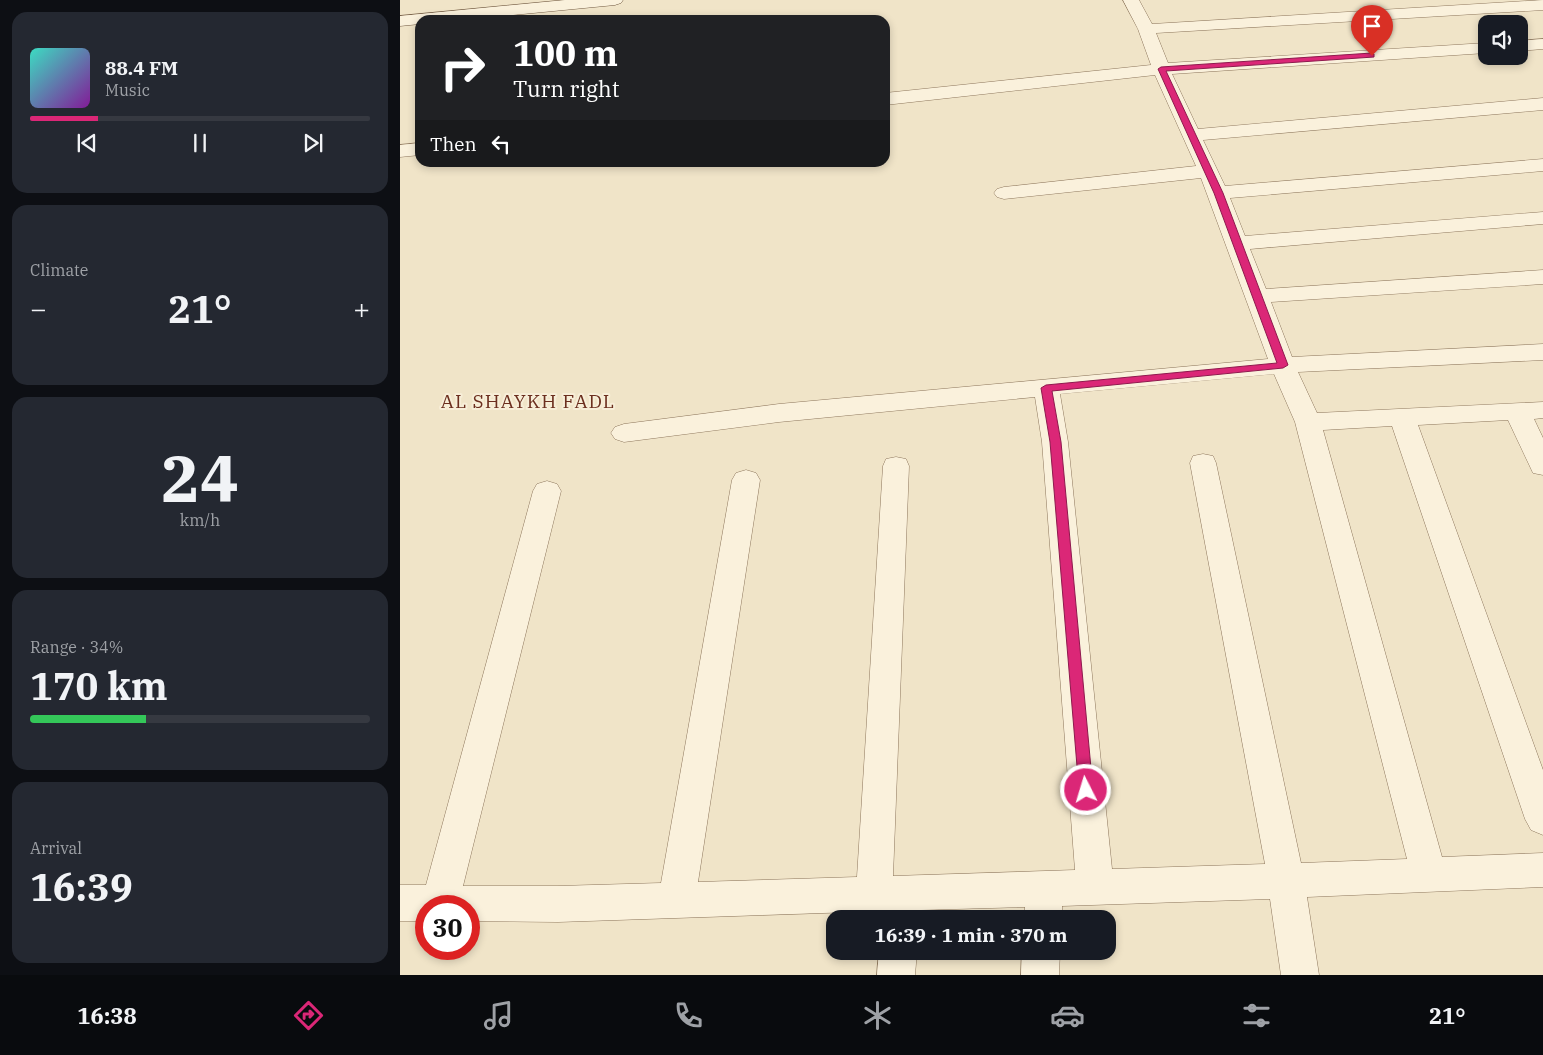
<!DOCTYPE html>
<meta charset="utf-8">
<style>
body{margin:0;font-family:"IBM Plex Serif",serif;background:#242831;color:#f1f3f6;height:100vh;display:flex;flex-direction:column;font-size:19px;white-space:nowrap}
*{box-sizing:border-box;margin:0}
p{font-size:16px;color:#9ea1a6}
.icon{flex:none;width:28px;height:28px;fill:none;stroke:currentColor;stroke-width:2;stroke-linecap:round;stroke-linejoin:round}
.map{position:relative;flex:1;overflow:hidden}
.drawer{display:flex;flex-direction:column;gap:12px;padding:12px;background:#0d0f14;width:400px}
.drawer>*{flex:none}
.guide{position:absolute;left:15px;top:15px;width:475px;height:152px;border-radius:15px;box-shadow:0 2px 8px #0003;background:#202124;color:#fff;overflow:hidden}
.controls{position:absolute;left:1078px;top:15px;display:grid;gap:10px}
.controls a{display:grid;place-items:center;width:50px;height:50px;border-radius:10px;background:#171b24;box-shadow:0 2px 8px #0003;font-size:25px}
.speed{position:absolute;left:15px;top:895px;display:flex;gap:10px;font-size:25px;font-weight:700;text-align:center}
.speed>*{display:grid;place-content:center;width:65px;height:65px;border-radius:50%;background:#171b24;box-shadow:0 2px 8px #0003;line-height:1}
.speed .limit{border:8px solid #d22;background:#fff;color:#111}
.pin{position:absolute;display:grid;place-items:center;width:42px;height:42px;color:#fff;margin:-51px -21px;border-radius:50% 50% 50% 0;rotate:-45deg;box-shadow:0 0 5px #0007}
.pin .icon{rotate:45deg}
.me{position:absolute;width:55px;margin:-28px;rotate:355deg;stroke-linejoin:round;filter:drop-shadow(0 0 4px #0008)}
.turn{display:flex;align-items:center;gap:18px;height:105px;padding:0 15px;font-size:22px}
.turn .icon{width:65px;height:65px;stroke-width:2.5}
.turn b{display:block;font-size:35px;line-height:42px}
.then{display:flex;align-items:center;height:48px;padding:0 15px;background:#0003;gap:10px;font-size:19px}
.big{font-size:38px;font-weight:700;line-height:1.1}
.drawer .widget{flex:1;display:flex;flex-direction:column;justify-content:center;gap:8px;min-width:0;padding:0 18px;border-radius:15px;background:#242831}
.drawer .dial{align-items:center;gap:0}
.dial b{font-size:65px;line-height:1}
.song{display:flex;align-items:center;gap:15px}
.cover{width:60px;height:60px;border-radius:8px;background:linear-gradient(135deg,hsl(170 70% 55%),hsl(290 70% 35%))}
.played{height:5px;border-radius:2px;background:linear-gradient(90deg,#db2777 20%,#363941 20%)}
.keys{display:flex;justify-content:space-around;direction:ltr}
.heat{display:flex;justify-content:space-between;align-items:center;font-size:28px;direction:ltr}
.charge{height:8px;border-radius:4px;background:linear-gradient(90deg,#34c759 34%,#363941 0)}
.trip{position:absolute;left:426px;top:910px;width:290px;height:50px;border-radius:15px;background:#171b24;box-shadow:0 2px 8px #0003;font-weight:700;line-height:50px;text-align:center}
.dock{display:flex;height:80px;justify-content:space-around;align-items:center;background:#090b0e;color:#9ea1a6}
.dock .icon{width:35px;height:35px}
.dock .on{color:#db2777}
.dock b{font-size:22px;color:#f1f3f6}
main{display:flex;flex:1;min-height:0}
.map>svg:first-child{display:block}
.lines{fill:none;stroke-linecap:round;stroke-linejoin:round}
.street-casing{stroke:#8d765c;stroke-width:1}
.secondary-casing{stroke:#6f573f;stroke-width:1}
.street{fill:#faf1dc;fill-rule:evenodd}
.secondary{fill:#faf1dc;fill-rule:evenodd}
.route{fill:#db2777;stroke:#8e194d}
.labels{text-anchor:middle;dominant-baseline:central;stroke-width:4;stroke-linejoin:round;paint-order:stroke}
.quarter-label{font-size:19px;letter-spacing:1px;fill:#6b2e1e;stroke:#f7eed8}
</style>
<main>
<section class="drawer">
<div class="widget">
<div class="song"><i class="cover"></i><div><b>88.4 FM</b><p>Music</p></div></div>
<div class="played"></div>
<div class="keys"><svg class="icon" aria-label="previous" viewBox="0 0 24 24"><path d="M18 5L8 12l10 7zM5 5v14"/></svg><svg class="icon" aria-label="pause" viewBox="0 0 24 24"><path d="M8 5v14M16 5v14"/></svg><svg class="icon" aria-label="next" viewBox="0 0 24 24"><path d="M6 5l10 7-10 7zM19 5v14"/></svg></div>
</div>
<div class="widget"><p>Climate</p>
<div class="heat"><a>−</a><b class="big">21°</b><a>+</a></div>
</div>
<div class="widget dial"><b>24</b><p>km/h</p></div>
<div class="widget"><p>Range · 34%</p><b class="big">170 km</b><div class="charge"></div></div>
<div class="widget"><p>Arrival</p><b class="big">16:39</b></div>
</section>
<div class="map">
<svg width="1143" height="975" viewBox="0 0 1143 975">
<rect width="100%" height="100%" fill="#f0e4c8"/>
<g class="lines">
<defs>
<path id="street" d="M723,0H739L752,24L1143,0V10L756,33L768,63L1086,43V53L772,74L798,129L1143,98V110L803,140L825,186L1143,159V171L830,198L845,236L1143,212V224L850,249L866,289L1143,270V284L871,302L892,357L1143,344V360L898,372L917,413L1143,402V418L1134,419L1143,438V475L1133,473L1108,420L1018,425L1143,770V835L1131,830L1125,819L992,426L923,430L1042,857L1143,853V887L907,897L919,975H881L870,899L662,906V919H624L625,907L521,910V919H483L484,911L158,922L69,921V906H26V921H0V885H26L133,491L137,484L147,481L157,484L161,491L63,886H158L261,883L332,480L336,473L346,470L356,473L360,480L298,882L457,877L483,466L486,459L496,457L506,459L509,466L493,876L675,870L642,442L635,397L379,422L224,442L215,439L211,433L215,427L224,424L379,404L868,359L801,178L604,199L597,197L594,193L597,189L604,187L796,166L755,75L485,105V93L751,65L738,29ZM874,374L895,422L1007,859L901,863L816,463L813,456L803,454L793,456L790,463L865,864L712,869L668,442L660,394Z
M1143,39V49L1119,51V41Z
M20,143V155L0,157V145Z
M479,951H517L515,975H477Z
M622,951H660L659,975H621Z"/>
<path id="secondary" d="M165,0H223L221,3L215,5L61,20H20V24L0,26V16Z"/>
</defs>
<use href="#street" class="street-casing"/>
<use href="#secondary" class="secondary-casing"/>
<use href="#street" class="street"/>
<use href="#secondary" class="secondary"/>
</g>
<path class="route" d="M972,53L974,54V57L766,71L823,193L888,365L883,368L652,391L661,442L693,790L691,795L686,796L681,795L679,790L650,442L641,388L646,385L877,363L814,193L758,69L761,67Z"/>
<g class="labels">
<g class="quarter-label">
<text x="128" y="401">AL SHAYKH FADL</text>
</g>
</g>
</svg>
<div class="controls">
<a><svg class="icon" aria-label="sound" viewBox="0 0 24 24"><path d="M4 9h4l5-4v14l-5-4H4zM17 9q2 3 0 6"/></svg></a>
</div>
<div class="speed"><div class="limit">30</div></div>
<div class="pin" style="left:972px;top:56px;background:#d93025"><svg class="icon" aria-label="arrive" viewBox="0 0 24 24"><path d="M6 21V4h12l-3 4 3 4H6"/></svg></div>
<svg class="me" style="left:686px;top:790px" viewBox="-20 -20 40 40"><circle r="17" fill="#db2777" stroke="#fff" stroke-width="3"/><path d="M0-11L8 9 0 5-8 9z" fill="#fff"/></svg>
<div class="trip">16:39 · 1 min · 370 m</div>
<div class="guide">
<div class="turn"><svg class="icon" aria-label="right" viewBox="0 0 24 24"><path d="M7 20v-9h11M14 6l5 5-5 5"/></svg><div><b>100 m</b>Turn right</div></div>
<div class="then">Then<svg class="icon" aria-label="left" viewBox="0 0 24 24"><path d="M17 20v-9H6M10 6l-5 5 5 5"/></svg></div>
</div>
</div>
</main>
<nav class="dock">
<b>16:38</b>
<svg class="icon on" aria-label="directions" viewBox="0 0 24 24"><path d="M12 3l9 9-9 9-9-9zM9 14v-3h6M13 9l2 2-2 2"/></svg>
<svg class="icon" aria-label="music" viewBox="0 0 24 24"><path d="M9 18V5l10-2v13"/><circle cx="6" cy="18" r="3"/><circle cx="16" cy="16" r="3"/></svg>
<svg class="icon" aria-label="phone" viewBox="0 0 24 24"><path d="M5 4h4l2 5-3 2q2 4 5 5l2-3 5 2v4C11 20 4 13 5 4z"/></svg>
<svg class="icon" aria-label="climate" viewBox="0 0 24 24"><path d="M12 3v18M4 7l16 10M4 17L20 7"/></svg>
<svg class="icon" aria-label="car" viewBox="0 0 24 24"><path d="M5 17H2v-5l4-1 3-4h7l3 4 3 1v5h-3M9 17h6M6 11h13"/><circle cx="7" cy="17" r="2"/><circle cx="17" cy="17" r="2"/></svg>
<svg class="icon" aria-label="filters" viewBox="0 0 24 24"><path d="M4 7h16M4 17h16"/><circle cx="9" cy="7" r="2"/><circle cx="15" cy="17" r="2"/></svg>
<b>21°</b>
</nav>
